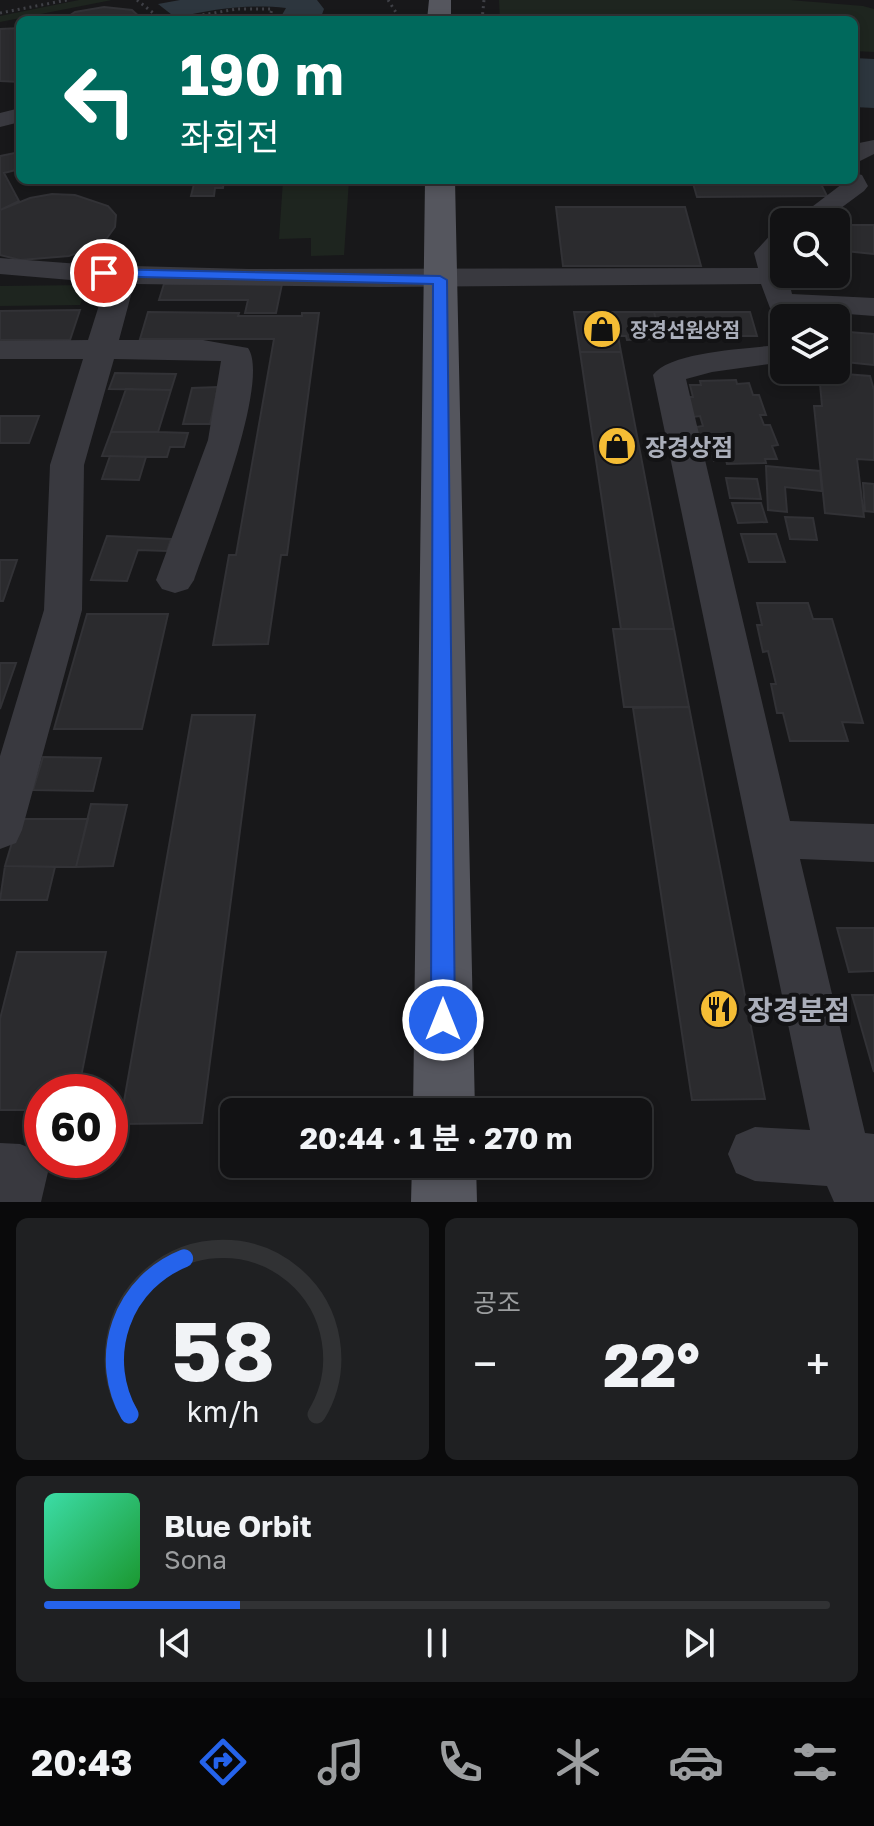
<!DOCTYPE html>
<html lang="ko">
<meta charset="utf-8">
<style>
body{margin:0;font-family:"Golos Text","Noto Sans KR",sans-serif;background:#1f2022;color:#f1f3f6;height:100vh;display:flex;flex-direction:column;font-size:30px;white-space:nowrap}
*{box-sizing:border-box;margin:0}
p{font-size:26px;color:#9c9ea0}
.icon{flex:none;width:44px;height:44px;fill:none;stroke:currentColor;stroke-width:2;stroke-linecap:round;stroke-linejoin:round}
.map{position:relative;height:1202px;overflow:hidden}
.side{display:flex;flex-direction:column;gap:16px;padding:16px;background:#0a0a0b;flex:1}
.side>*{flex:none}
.hud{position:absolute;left:16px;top:16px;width:842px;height:168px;border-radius:12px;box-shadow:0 4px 12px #0003,0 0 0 2px #313234;background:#00695c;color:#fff;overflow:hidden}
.buttons{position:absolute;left:770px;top:208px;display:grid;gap:16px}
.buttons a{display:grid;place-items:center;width:80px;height:80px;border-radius:12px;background:#121214;box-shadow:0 4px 12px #0003,0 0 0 2px #313234;font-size:40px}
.speed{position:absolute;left:24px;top:1074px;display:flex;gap:16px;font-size:40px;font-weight:700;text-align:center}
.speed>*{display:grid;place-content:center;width:104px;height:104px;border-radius:50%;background:#121214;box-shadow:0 4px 12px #0003,0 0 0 2px #313234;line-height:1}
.speed .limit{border:12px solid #d22;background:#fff;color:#111}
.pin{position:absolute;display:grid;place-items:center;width:68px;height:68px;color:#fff;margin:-34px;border:4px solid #fff;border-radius:50%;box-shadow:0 2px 8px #0007}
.me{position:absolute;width:88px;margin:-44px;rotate:0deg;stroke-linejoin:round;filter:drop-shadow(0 0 6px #0008)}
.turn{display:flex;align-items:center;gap:28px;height:168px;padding:0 32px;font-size:36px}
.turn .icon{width:104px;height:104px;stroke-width:2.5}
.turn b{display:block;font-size:56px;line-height:68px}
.big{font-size:60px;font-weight:700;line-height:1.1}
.side .widget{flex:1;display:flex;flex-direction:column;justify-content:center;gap:12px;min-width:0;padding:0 28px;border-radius:12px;background:#1f2022}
.side .dial{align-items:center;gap:0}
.dial svg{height:208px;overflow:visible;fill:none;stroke:#313234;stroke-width:7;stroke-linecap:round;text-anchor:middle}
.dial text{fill:#f1f3f6;stroke:none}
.song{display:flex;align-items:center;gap:24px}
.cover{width:96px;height:96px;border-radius:12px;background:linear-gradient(135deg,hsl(160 70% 55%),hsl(130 70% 35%))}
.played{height:8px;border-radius:4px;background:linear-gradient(90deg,#2563eb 25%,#313234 25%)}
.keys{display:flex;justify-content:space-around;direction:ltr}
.heat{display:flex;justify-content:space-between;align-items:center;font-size:44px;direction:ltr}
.side .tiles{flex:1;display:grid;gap:16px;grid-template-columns:1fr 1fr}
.widget:last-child{grid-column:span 2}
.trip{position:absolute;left:220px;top:1098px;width:432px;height:80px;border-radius:12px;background:#121214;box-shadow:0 4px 12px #0003,0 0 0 2px #313234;font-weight:700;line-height:80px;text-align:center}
.menu{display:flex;height:128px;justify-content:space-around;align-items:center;background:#070708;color:#9c9ea0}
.menu .icon{width:56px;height:56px}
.menu .active{color:#2563eb}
.menu b{font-size:36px;color:#f1f3f6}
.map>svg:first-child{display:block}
.green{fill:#1e251f}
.water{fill:#2d363e}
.building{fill:#2b2b2e;stroke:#323236;stroke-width:2}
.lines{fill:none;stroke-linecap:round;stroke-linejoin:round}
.path{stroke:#3f4046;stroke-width:3;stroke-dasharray:2 4;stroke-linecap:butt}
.minor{fill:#39393f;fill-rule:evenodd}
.major{fill:#55565e;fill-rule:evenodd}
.route{fill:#2563eb;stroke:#184099;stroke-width:2}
.labels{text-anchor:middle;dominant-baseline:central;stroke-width:8;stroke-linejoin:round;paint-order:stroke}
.far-poi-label{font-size:20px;font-weight:bold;fill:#aaaeba;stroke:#131315;text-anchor:start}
.poi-label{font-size:24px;font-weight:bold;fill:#aaaeba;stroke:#131315;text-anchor:start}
.near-poi-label{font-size:28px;font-weight:bold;fill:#aaaeba;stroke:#131315;text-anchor:start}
</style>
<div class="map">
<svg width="874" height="1202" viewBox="0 0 874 1202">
<rect width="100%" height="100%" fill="#18181a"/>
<path class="green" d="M79,0H112L0,22V16Z
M499,0H790L863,6L874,9V52L854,51V20H500Z
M283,180H349L344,255L311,256V238L279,239Z
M88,285L80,305L0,306V286Z"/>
<path class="water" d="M180,0H317L324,9L320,20H279L286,8C247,4 213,9 176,18L158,4Z
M854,58L874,59V108L854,107Z"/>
<path class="building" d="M104,7L132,10L143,20H63L75,12Z
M20,28V82L0,81V29Z
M20,152V169L4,173L19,201L0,210V156Z
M195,180H224L223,188H215L214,196H191Z
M692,180H819L827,196L697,197Z
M52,194L75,195L108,206L116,215L115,227L107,238L91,248L69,256L20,260L0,255V210L30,198Z
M556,207H685L701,266H563Z
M844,225H874V254L836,250V228H846Z
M164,284H282L276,313H245L248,300H159Z
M80,310L70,340H0V311Z
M148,312L239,313L238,316H302V313H319L287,555H281L268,644L213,645L229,555H236L274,339H140Z
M574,312H654L660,336H656L657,339L627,340L626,336H618L621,352H580Z
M654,312H750L757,336H660Z
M836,331L874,334V365L836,361Z
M580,352H621L674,629H621Z
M819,372L870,376L874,390V460L857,459L864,517L825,513L814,406H822Z
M115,373L176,374L171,390L109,389Z
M736,380L737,384L749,383L753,395H759L766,415H760L764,425H770L778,445L772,446L777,459H765L766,463L727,464L726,460L714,461L710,447L703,448L696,427L703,426L700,416L693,417L687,397H693L690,385H701L700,381Z
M218,387L210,424H183L192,388Z
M126,389L171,390L158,432H111Z
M0,416H39L29,443H0Z
M111,432H158L188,433L184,447H170L167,457L102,456Z
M110,456L146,457L139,480L102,479Z
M766,466L820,471L822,491L785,487L787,512L768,510Z
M726,478L757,479L761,499L730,498Z
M863,483L874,484V512L865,511Z
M732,503H761L767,522L738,523Z
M785,517L813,518L817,540L790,539Z
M741,534H776L785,562H749Z
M107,536L171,539L167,551L138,550L127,581L91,580Z
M0,560H17L3,601H0Z
M757,603H808L813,619H832L863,723L842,722L848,741H790L783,713H777L771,684H776L768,651L763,652L757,625H762Z
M87,614H168L142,729H54Z
M613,629H674L689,707H624Z
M0,663H16L0,709Z
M689,707L765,1099L692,1100L633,708Z
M192,715H255L202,1123L120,1124Z
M43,757L101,758L93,791L33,790Z
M91,804L127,805L113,866L76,867Z
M19,819H88L76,867L5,866Z
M5,866L55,867L47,900H0Z
M837,928H874V971L849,972Z
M17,952H106L78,1092H42V1110H0V1019Z
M852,995H874V1072Z"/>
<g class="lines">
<path class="path" d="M137,0L162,20
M388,0L401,20
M0,13L67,0
M271,18L338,20
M173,20L237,9H272L269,20
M482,20L484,0"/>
<path class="minor" d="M20,108V122L0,127V113Z
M874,140V154L854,164V144Z
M854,173L862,175L868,186L864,191L822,222H792L842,184L840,180H854Z
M784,229V274H787L792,294L874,298V316L770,308L761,284L380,287L134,284L119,340H203L248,348C271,381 208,539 194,580L188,589L175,593L162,589L156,580L208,440L221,361L114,359L84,465L82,610L22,830L16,843L0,849V756L44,610L50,465L83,359H0V341L88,340L106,283L0,274V258L93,265L249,269L758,268L754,253L774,231Z
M784,344V362L712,372L686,379L790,821L874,824V862L800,859L865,1133L874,1134V1202H834L827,1186L755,1181L736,1173L728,1154L736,1135L755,1127L810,1130L653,375C671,350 754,349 784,344Z
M0,1143L20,1144L40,1152L48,1172L41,1202H0Z"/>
<path class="major" d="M429,0H451V20H427Z
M425,180H455L475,1112H413Z
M412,1164H476L477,1202H411Z"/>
</g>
<path class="route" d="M104,269L440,276L447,280L455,1020L452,1028L443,1031L435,1028L431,1020L433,284L99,276L97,273Z"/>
<defs>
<symbol id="shop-disc" viewBox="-11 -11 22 22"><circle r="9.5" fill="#f5bd35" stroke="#131315"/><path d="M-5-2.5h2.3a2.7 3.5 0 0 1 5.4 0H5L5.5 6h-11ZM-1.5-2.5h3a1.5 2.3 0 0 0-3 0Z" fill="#111"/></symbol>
<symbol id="restaurant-disc" viewBox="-11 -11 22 22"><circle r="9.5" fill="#f5bd35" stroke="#131315"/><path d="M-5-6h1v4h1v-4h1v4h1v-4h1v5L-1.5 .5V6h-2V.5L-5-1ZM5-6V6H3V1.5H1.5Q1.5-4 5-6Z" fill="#111"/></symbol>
</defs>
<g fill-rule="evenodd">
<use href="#shop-disc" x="580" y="307" width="44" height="44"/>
<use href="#shop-disc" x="595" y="424" width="44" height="44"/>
<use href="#restaurant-disc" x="697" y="987" width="44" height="44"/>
</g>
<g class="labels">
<g class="far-poi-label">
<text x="630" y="329">장경선원상점</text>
</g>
<g class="poi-label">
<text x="645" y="446">장경상점</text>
</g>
<g class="near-poi-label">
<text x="747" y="1009">장경분점</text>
</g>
</g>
</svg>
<div class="buttons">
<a><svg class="icon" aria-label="search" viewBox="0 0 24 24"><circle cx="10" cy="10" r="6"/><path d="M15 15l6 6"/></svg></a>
<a><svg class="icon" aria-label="layers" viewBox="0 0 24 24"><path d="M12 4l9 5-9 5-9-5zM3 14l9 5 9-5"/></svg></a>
</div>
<div class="speed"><div class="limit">60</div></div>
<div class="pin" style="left:104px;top:273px;background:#d93025"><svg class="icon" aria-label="arrive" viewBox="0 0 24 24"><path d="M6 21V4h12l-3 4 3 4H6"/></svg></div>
<svg class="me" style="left:443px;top:1020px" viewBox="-20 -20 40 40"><circle r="17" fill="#2563eb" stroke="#fff" stroke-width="3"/><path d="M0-11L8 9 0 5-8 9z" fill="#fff"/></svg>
<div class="trip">20:44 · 1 분 · 270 m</div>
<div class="hud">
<div class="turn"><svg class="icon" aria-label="left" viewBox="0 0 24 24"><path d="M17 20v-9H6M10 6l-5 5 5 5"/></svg><div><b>190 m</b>좌회전</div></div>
</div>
</div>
<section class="side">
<div class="tiles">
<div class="widget dial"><svg viewBox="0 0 100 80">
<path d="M14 69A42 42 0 1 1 86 69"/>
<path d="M14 69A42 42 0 0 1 35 9" stroke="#2563eb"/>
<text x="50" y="56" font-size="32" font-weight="700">58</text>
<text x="50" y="72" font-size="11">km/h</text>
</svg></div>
<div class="widget"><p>공조</p>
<div class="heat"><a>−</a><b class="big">22°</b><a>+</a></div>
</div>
<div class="widget">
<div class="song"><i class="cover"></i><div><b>Blue Orbit</b><p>Sona</p></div></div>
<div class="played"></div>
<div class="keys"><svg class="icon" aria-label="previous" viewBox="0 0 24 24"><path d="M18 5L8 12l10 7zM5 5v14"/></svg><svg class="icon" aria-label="pause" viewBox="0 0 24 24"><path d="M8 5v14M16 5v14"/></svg><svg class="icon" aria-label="next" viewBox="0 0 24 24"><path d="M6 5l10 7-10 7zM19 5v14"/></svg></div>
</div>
</div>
</section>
<nav class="menu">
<b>20:43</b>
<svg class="icon active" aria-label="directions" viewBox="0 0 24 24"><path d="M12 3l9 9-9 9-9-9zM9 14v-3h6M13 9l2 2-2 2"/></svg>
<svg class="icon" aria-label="music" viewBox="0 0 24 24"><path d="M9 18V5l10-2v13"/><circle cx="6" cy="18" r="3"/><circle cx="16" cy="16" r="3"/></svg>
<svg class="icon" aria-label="phone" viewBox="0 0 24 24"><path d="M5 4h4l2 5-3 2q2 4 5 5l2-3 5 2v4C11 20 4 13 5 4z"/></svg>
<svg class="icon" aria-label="climate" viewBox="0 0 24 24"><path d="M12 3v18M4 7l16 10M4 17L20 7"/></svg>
<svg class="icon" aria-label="car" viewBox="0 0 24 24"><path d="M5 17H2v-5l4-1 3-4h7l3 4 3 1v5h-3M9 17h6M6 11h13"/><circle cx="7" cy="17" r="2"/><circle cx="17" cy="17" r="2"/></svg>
<svg class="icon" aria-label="filters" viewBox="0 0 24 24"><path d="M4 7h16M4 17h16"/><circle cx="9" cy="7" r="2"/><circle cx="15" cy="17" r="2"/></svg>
</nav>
